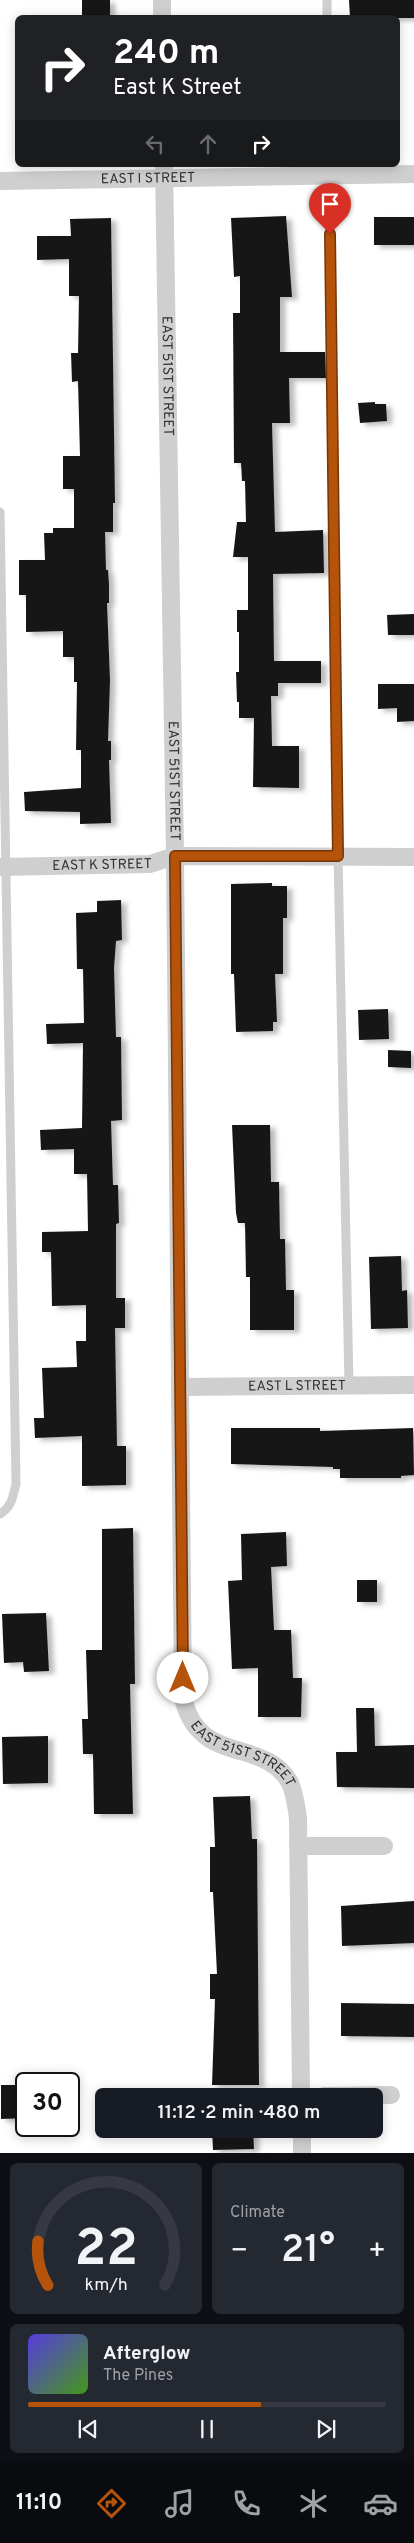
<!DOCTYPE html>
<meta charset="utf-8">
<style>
body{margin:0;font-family:Overpass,sans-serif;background:#242831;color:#f1f3f6;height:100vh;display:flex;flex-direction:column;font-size:19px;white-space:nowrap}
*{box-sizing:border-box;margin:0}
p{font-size:16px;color:#9ea1a6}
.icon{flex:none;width:28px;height:28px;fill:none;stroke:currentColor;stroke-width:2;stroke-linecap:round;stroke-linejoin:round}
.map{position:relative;height:2153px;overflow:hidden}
.sheet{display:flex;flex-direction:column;gap:10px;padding:10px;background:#0d0f14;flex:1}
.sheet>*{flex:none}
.top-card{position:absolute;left:15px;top:15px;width:385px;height:152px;border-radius:8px;box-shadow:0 2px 12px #0003;background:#202124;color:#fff;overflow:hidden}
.speed{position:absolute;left:15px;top:2072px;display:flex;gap:10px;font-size:25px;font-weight:700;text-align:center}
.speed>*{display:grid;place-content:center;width:65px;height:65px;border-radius:50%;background:#171b24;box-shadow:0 2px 12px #0003;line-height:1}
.speed .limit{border:2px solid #111;border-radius:8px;background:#fff;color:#111}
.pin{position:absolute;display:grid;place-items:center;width:42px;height:42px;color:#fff;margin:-51px -21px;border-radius:50% 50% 50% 0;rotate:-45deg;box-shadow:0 0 5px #0007}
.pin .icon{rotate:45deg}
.me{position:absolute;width:55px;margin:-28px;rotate:0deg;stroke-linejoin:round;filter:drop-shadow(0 0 4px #0008)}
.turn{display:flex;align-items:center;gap:18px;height:105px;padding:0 15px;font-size:22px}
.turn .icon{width:65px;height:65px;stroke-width:2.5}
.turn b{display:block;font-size:35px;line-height:42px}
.lanes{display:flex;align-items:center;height:48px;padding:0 15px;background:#0003;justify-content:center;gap:25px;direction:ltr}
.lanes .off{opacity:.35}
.big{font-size:38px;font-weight:600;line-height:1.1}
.sheet .card{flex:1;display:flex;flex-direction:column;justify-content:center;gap:8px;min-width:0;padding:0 18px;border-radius:8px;background:#242831}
.sheet .dial{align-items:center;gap:0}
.dial svg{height:130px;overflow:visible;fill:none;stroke:#363941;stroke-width:7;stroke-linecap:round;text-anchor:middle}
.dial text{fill:#f1f3f6;stroke:none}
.song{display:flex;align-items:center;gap:15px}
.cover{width:60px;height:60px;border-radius:8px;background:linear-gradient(135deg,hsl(250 70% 55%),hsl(100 70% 35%))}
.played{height:5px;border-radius:2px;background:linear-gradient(90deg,#b45309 65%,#363941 65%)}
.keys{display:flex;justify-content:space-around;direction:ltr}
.heat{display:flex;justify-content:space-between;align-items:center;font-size:28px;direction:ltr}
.sheet .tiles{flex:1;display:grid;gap:10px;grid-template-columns:1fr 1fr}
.card:last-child{grid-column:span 2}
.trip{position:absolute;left:95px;top:2088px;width:288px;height:50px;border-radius:8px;background:#171b24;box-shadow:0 2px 12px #0003;font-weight:600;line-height:50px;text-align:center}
.menu{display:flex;height:80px;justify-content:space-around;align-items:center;background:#090b0e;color:#9ea1a6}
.menu .icon{width:35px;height:35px}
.menu .selected{color:#b45309}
.menu b{font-size:22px;color:#f1f3f6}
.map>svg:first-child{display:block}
.building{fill:#191919;filter:url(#shadow)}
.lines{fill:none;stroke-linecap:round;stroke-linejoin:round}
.lane{stroke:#cfcfcf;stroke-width:9}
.street{stroke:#cfcfcf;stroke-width:18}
.route-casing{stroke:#753606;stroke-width:12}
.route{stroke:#b45309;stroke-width:9}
.labels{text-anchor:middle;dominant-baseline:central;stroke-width:5;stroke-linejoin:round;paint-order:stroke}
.street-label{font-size:14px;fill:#323232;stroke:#fff}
</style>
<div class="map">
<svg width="414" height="2153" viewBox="0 0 414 2153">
<defs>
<filter id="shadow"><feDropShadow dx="5.5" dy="3" stdDeviation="2.5" flood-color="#0004"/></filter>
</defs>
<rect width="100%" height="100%" fill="#fff"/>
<path class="building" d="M82,0H110V18H82Z
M349,0H414V18H350Z
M286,216L292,297H280V352H325L326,378H289L290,423H272L275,532L323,530L324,573L273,574L274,661H321V683H278V696H271L272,746H299V788L253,787L254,718H239V702H237L236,672H239V632H237V610H248V557H233L237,522H246L245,481H242L241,463H234L233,313H240V276L234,277L231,218Z
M374,217H414V245H374Z
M111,218L115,503H113V532H105L106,570H108L109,585V603H107L110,681L108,741H111V760H109L111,823L80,824V812L25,811L24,792L81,788V750H76L77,682H74V657H63V631L26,632V595H19V560H45L44,533H53V528H74V489H63V456H80L78,381L72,382L71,353H78L79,296H69V259L37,260V236H71L70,219Z
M375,402V404H386L387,421L360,423L358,403Z
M414,614V635H388L387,615Z
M378,684H414V721L397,722V708L378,709Z
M272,883V886H287V918H283V974H275L277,1022H273V1031L236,1032L234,974H231V884Z
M121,900L122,940L116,941L114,968L116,1037H121L122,1120L111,1121L113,1185H118L119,1223L116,1224V1298H125V1328H115L117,1446H126V1485L82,1486V1436L35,1438L34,1418H44L42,1368L77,1367L76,1341H86V1305L52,1306L51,1252H42V1232L88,1231L87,1174H74V1149L41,1150L40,1130L82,1128L83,1043L47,1044L46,1024L84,1023L83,969H77L76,913L97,912V901Z
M388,1009L389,1039L359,1040L358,1010Z
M388,1050L411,1051V1068L388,1067Z
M232,1125H270L271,1182H279L280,1239H285L286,1290H294V1330H250V1277H246L245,1223H238L236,1213Z
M401,1256L402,1291L407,1290L408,1328L371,1329L369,1257Z
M231,1428H320V1431L413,1428L414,1475L401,1476V1478H340V1469H333V1467L231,1464Z
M133,1528L135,1684H130L133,1814H94L93,1754H83L82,1719H88L86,1650H102V1529Z
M286,1532L287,1566L271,1567L274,1630H291L293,1678H302L301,1717H258V1668L232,1669L228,1581L242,1580L241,1534Z
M357,1580H377V1602H357Z
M46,1613L49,1671L24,1672L23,1662L4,1663L2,1614Z
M356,1708H374L375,1746L414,1745V1788L337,1787L336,1752H357Z
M48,1736V1783L3,1784L2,1737Z
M250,1796L252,1839H257L259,2085H212L215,1999H210V1974H217L213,1892H210V1847H215L213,1797Z
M414,1901V1943L342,1946L341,1906Z
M341,2003L414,2004V2037L341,2036Z
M1,2085H26V2118L1,2119Z
M212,2129H253L254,2149L213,2150Z"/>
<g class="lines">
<path class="lane" d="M327,0V18
M329,165L338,856L349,1385
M0,512L16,1484C13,1496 12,1507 0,1514"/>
<g class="street">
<path d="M162,0V18"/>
<path id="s1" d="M164,165L175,856L183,1698C199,1766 262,1737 289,1781C295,1792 296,1806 298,1818L301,2096"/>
<path id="s2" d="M0,181L414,174"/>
<path id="s3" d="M0,867L150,864L175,856L414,857"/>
<path id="s4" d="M181,1387L414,1385"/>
<path d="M298,1846H384"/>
<path d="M324,2096L391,2095"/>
<path d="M302,2129V2153"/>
</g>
</g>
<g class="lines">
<defs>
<path id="route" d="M183,1678L175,856H338L330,234"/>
</defs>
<use href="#route" class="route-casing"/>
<use href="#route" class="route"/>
</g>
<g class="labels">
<g class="street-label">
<text stroke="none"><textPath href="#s2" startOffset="148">EAST I STREET</textPath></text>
<text stroke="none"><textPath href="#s1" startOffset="211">EAST 51ST STREET</textPath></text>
<text stroke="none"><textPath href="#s1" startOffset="616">EAST 51ST STREET</textPath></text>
<text stroke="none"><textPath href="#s3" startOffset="102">EAST K STREET</textPath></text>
<text stroke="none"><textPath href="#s4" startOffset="116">EAST L STREET</textPath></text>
<text stroke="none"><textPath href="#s1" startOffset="1620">EAST 51ST STREET</textPath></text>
</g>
</g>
</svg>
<div class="speed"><div class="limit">30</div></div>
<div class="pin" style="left:330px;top:234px;background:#d93025"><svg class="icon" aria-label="arrive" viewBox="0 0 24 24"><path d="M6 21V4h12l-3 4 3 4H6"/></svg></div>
<svg class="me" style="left:183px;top:1678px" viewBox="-20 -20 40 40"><circle r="19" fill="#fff"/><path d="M0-13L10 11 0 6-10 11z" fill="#b45309"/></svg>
<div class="trip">11:12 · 2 min · 480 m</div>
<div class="top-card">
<div class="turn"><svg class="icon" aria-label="right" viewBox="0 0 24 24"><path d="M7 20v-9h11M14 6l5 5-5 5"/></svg><div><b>240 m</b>East K Street</div></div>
<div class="lanes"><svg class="icon off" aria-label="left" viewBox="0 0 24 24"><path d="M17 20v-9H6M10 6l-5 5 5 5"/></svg><svg class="icon off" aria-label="ahead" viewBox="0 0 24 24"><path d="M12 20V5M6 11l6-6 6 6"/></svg><svg class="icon" aria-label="right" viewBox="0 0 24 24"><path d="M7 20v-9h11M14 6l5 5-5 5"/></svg></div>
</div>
</div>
<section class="sheet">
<div class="tiles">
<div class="card dial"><svg viewBox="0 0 100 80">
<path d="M14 69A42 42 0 1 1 86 69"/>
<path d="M14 69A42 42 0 0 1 8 42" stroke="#b45309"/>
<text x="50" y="56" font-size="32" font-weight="700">22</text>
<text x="50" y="72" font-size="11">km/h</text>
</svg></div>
<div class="card"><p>Climate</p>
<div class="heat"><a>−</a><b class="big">21°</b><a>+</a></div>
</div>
<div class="card">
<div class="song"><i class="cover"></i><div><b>Afterglow</b><p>The Pines</p></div></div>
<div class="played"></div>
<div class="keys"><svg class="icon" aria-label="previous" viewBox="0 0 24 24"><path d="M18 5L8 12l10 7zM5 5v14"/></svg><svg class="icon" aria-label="pause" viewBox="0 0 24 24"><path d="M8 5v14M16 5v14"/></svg><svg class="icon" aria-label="next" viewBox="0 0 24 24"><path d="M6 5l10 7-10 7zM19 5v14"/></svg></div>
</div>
</div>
</section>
<nav class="menu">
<b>11:10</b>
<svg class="icon selected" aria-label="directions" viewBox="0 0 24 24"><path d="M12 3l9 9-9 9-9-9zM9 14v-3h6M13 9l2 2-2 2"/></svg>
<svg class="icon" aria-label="music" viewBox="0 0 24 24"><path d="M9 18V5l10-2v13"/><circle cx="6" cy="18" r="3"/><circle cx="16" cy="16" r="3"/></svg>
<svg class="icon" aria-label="phone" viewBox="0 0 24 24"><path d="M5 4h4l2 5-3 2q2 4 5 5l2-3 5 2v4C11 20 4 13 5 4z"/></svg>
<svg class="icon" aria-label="climate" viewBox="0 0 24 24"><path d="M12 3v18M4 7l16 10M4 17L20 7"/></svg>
<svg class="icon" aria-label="car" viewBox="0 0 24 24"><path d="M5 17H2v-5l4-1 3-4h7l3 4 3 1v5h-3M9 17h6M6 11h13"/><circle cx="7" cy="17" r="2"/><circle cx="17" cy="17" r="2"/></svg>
</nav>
